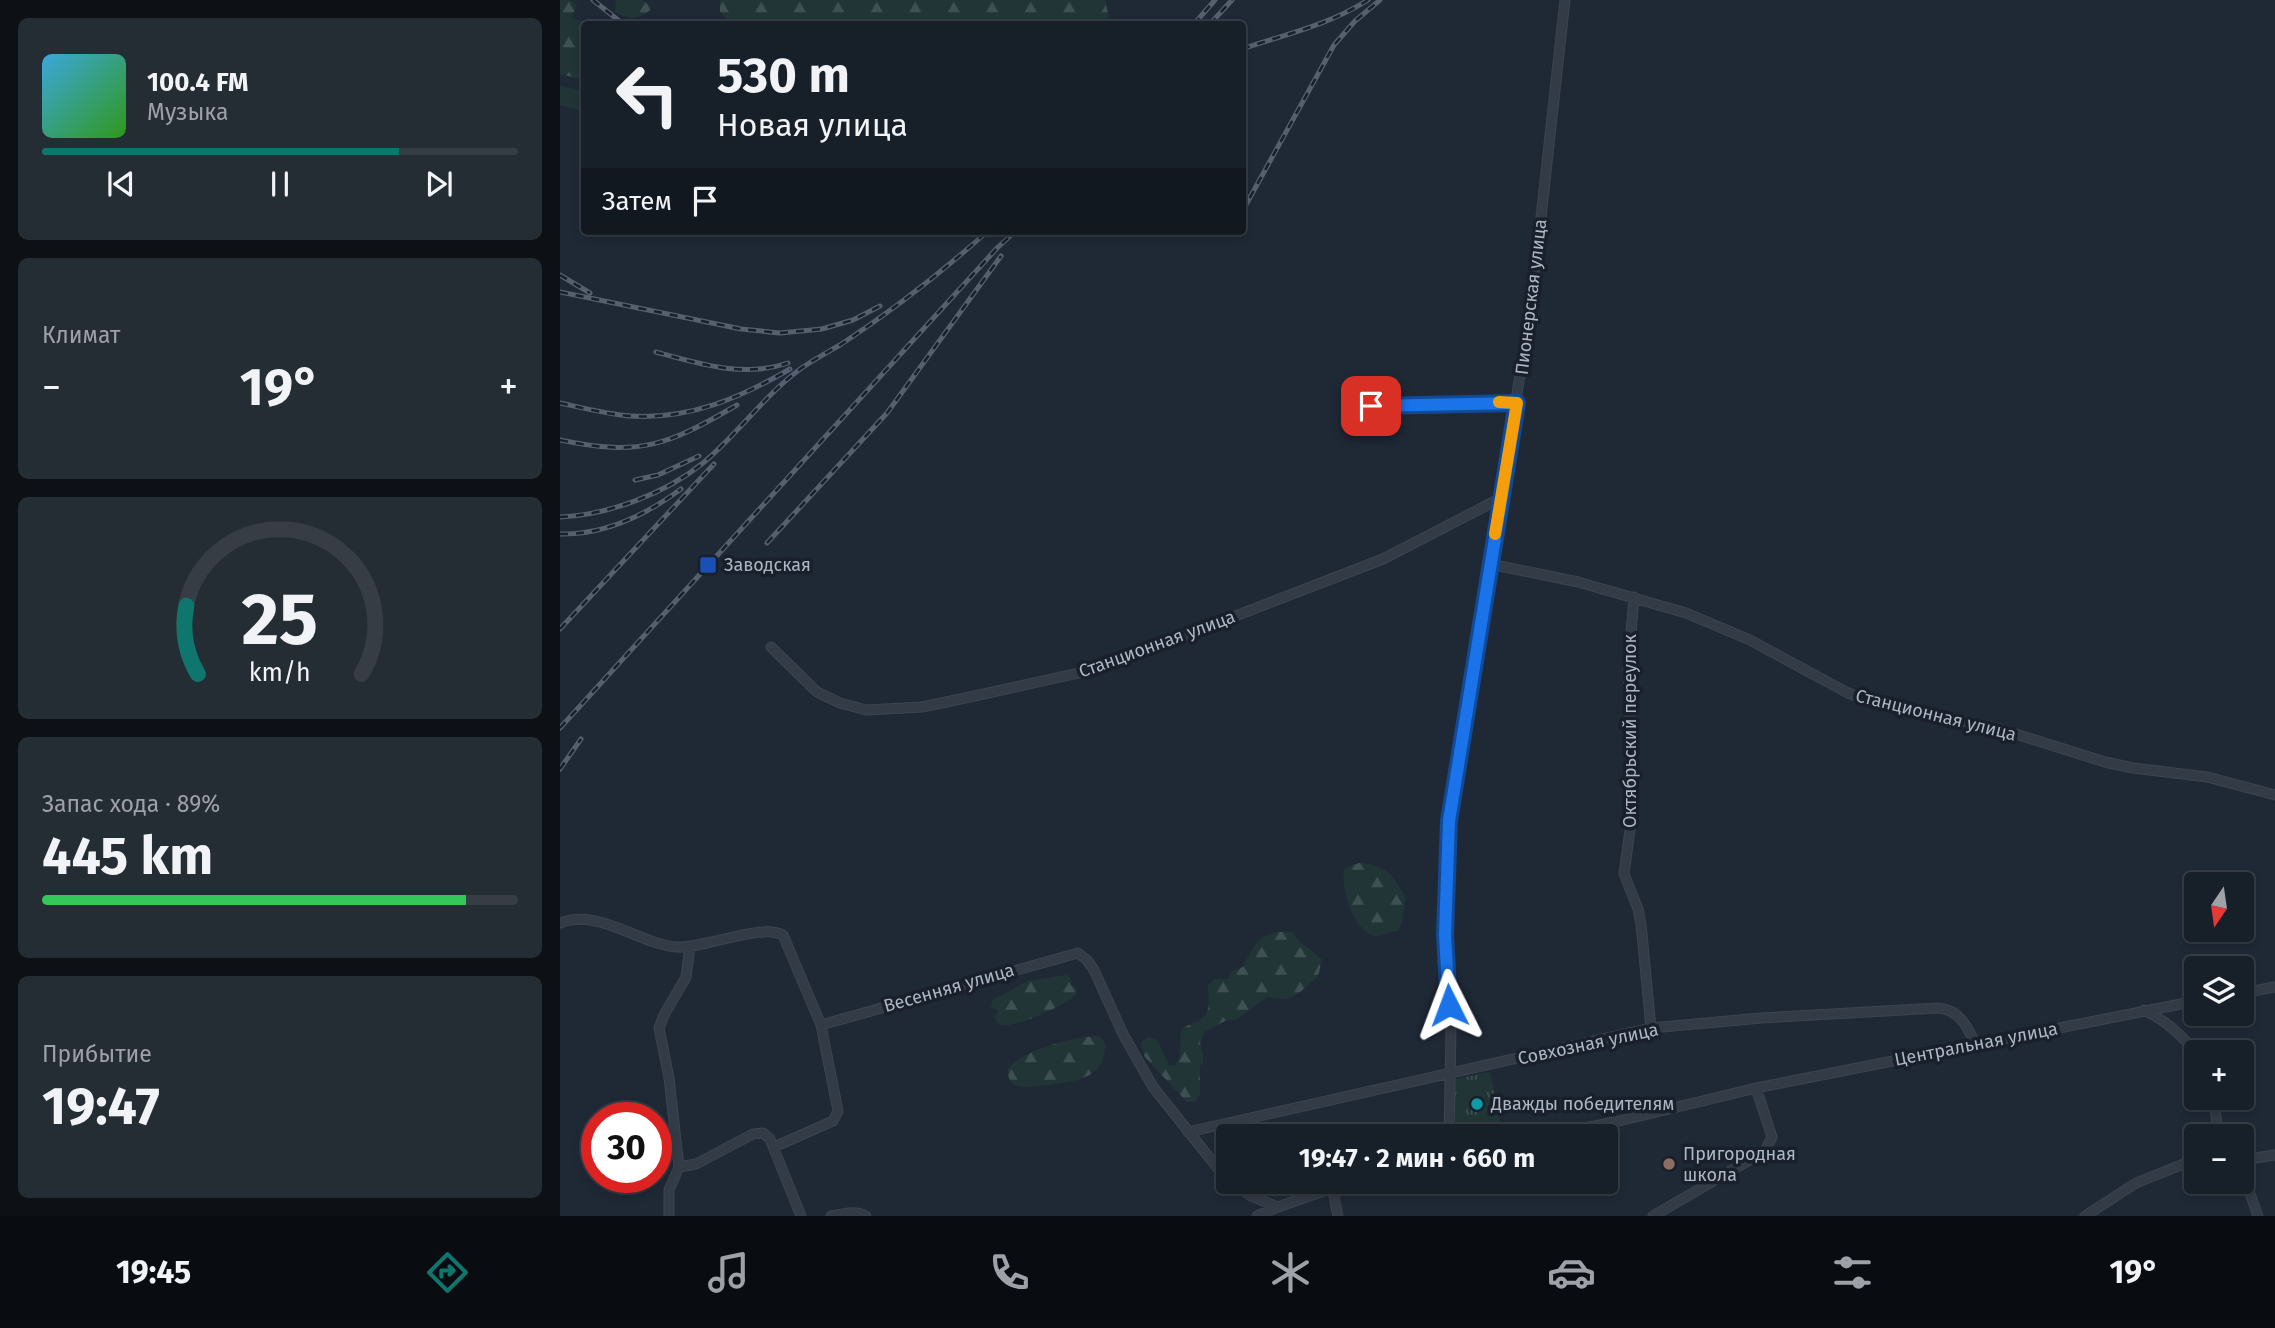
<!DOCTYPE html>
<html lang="ru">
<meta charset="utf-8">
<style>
body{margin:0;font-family:"Fira Sans",sans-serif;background:#242c34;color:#f1f3f6;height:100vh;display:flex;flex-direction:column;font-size:26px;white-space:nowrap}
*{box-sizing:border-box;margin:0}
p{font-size:23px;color:#9ea2a8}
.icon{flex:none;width:38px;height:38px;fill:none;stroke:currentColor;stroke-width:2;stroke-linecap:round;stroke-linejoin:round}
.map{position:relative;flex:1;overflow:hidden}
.panel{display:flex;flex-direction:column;gap:18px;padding:18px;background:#0d1116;width:560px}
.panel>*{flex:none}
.guide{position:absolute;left:21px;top:21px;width:665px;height:214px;border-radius:7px;box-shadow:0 4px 10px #0003,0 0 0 2px #363d45;background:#171f28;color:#f1f3f6;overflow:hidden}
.needle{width:46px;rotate:193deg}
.fabs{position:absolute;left:1624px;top:872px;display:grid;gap:14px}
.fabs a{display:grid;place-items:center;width:70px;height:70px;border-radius:7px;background:#171f28;box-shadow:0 4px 10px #0003,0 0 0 2px #363d45;font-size:35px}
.speed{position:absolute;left:21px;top:1102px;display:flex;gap:14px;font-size:35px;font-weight:700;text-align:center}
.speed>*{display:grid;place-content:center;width:91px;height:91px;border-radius:50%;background:#171f28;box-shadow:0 4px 10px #0003,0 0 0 2px #363d45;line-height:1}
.speed .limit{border:10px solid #d22;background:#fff;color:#111}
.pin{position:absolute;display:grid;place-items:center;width:60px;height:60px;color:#fff;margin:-30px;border-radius:14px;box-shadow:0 4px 10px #0006}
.me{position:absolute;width:77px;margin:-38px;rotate:357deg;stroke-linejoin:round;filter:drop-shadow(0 0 5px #0008)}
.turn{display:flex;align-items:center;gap:24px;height:147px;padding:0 21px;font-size:32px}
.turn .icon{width:91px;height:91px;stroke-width:2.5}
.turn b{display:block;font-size:49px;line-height:60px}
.then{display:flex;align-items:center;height:66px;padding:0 21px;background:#0003;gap:14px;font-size:26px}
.big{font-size:52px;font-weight:700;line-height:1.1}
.panel .widget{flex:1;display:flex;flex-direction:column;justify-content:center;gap:10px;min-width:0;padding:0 24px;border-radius:10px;background:#242c34}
.panel .dial{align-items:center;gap:0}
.dial svg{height:182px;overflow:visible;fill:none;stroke:#363d45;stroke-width:7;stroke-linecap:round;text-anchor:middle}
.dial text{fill:#f1f3f6;stroke:none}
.song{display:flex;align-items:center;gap:21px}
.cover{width:84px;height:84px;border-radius:10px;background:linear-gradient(135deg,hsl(200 70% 55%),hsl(110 70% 35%))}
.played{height:7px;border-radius:4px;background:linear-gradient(90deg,#0f766e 75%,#363d45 75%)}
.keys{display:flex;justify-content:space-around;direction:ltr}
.heat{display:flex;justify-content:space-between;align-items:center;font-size:38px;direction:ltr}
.charge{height:10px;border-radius:5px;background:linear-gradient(90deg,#34c759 89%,#363d45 0)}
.trip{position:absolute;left:656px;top:1124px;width:402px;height:70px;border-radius:7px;background:#171f28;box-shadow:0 4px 10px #0003,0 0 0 2px #363d45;font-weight:700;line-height:70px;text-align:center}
.dock{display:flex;height:112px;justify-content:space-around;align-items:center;background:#090c10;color:#9ea2a8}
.dock .icon{width:49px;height:49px}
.dock .current{color:#0f766e}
.dock b{font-size:32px;color:#f1f3f6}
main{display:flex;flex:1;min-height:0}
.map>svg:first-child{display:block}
.forest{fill:url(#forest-firs)}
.park{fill:url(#park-tufts)}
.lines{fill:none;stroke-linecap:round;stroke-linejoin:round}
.street-casing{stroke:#3c4450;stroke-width:11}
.street{stroke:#333b47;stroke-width:9}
.rail-casing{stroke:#555f6e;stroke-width:5}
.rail{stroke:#19202b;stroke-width:2.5;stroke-dasharray:8;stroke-linecap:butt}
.route-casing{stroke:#114b97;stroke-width:18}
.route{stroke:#1a73e8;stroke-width:12}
.slow{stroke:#f59e0b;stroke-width:12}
.transit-dot{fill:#1a4fb4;stroke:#19202b;stroke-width:2.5}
.culture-dot{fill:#0f9aa8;stroke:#19202b;stroke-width:2.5}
.education-dot{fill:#8d6e63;stroke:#19202b;stroke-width:2.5}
.labels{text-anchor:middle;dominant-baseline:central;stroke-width:7;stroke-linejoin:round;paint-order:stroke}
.street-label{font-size:18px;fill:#adb6c4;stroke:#19202b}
.poi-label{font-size:18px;fill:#adb6c4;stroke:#19202b;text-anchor:start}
</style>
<main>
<section class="panel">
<div class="widget">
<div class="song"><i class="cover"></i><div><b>100.4 FM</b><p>Музыка</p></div></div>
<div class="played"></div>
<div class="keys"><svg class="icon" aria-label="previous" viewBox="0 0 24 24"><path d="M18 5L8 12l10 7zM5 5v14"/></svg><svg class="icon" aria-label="pause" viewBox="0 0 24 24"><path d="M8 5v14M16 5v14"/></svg><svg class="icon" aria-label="next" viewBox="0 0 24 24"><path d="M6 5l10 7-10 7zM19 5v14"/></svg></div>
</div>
<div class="widget"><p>Климат</p>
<div class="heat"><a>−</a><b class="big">19°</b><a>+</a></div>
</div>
<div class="widget dial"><svg viewBox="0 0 100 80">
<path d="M14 69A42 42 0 1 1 86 69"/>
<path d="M14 69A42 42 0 0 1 9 39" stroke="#0f766e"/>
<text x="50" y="56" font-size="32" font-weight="700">25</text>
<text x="50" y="72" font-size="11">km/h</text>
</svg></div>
<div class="widget"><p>Запас хода · 89%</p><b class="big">445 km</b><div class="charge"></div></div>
<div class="widget"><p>Прибытие</p><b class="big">19:47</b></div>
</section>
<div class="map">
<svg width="1715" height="1216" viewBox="0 0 1715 1216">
<defs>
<pattern id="forest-firs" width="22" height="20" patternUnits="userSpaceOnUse" patternTransform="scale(1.75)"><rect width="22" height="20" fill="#213537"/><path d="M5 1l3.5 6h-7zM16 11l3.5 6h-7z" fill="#3f5052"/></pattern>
<pattern id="park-tufts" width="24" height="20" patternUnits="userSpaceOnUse" patternTransform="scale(1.75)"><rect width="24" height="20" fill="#213537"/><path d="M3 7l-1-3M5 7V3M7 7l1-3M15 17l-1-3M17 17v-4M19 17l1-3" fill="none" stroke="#3f5052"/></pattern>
</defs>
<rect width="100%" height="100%" fill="#1f2936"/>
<path class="forest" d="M0,0C8,0 13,0 17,6L11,18C22,24 34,19 45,24H24V80L0,74Z
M56,0H83L91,7L90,10C80,20 67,19 55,12Z
M160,0H545L549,17L543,24H173L160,12Z
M0,86L24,91V111L0,105Z
M799,863C828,866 829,872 846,896L842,923L838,930C831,932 823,936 816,936C794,934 779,885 785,868Z
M717,932H732C742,948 751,948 762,960L758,976L738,994L727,999L707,997L676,1020H667L644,1032L640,1042L643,1055V1062L640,1066V1094L635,1102H627L584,1056L581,1042L589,1037L597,1040L609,1065H615L620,1057L621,1030C627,1025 631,1024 637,1022C653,1015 648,998 648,985L655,979H668L672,971L683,967C692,951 696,935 717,932Z
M506,975L510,977L511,985L516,988C516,993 516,994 512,998C503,1006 454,1028 442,1025C437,1024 437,1021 434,1017L439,1011L431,1007L433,1000L468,981Z
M539,1036L545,1043C547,1079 514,1082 486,1085C477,1086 462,1089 453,1084C448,1080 448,1074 448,1069C462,1050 516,1036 539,1036Z"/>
<path class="park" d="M930,1072L942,1129L915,1136H897L894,1133L893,1088L896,1079Z"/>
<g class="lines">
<defs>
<path id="street" d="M787,407L957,403
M930,564L1018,582L1126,613L1190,640L1288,693L1309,701L1440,729L1545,762L1573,768L1647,777L1715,795
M1074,597L1068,669L1072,747V815L1064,874L1078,909L1081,924L1091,1028
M211,647L257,692L280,703L306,710L362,707L410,697L541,668L823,559L941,498
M0,923C40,908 77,943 116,947C143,949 201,923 223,935L261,1025L278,1111L273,1121L214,1147
M1682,993L1715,987
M1584,1010C1606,1021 1622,1034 1636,1054
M261,1025L518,953L527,960L534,970L563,1034L593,1087L668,1181
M1654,1097L1658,1136
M628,1132L1091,1028L1201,1018L1378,1008C1400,1010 1407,1026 1416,1045
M889,1136L891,1029L885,935L889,821L972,299L1005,0
M983,1136L1055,1122L1196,1088L1636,1001
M1682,1160L1715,1155
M119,1167L136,1164L193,1134L203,1133L210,1139L241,1216
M1682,1171L1698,1216
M669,1181L691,1196L718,1207
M772,1187L778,1216
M109,1216V1190L119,1167L109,1078L99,1028L104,1015L126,977L130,947
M271,1216C284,1214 295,1210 306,1216
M697,1216L718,1207L792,1181
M1093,1216L1205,1151L1212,1137L1196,1088
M1525,1216L1576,1183L1636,1159"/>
</defs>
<use href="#street" class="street-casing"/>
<use href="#street" class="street"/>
<defs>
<path id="rail" d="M33,0L63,24
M634,24L655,0
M650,24L672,0
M682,49C726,34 769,25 808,0
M682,212L774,45L795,21L820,0
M672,232V231
M0,275L30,293
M0,292L181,329L220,333L262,329L293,320L320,306
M96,352C140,364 184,378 228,363
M0,403C23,408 47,414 70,416C129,420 180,398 230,369
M0,440C81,457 108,445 177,405
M75,480L98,475L139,456
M0,517C48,515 105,494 143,463C179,433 205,394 243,367C255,359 268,352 280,345C332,311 382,272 428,231
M0,534C44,535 86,515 121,489
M207,543L327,413L441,256
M0,629L154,464
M0,728L438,247L456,231
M0,769L21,739"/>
</defs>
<use href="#rail" class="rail-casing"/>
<use href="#rail" class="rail"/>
</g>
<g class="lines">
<defs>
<path id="route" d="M811,406L957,403L889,821L885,935L889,1005"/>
</defs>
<use href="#route" class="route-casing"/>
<use href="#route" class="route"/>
<path class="slow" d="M935,534L957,403L939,402"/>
</g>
<rect class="transit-dot" x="139" y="556" width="18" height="18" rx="3.5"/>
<circle class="culture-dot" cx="917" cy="1104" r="7"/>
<circle class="education-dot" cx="1109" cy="1164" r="7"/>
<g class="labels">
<g class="street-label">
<text transform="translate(971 297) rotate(-83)">Пионерская улица</text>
<text transform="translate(597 644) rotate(-20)">Станционная улица</text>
<text transform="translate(1376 715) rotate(14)">Станционная улица</text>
<text transform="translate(1070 731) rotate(-90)">Октябрьский переулок</text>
<text transform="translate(389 988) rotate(-16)">Весенняя улица</text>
<text transform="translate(1028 1044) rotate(-12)">Совхозная улица</text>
<text transform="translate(1416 1044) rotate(-11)">Центральная улица</text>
</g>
<g class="poi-label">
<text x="164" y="565">Заводская</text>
<text x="931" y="1104">Дважды победителям</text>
<text x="1123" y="1154">Пригородная<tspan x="1123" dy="21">школа</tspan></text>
</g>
</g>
</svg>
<div class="fabs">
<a><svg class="needle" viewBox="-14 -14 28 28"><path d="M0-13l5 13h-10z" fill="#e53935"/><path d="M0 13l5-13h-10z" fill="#9ea2a8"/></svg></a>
<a><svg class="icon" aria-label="layers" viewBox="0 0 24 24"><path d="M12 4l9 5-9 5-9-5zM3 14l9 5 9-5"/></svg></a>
<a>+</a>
<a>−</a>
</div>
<div class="speed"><div class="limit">30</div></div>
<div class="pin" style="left:811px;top:406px;background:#d93025"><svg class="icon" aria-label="arrive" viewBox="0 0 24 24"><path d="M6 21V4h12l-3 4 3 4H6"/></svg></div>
<svg class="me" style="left:889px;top:1005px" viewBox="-20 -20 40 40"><path d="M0-17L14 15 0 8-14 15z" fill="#1a73e8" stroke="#fff" stroke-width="4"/></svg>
<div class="trip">19:47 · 2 мин · 660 m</div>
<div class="guide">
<div class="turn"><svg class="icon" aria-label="left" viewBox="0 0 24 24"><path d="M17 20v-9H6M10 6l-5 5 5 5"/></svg><div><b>530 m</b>Новая улица</div></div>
<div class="then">Затем<svg class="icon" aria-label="arrive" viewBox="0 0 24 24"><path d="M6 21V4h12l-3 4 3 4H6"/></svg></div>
</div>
</div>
</main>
<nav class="dock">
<b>19:45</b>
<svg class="icon current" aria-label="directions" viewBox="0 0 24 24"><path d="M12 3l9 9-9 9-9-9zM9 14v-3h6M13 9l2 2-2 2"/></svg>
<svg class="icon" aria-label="music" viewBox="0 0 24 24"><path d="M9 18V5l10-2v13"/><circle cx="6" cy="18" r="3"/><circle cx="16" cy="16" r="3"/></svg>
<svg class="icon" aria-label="phone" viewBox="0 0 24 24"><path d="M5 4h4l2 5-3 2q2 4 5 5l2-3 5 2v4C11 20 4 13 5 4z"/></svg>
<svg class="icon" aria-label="climate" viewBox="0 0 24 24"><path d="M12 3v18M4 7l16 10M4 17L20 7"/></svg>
<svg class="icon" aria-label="car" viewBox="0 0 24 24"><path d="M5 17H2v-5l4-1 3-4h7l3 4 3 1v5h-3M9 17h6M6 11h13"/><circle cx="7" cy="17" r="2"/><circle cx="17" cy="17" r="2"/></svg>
<svg class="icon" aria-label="filters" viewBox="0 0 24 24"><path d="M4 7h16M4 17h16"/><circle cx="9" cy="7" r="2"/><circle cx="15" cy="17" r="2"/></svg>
<b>19°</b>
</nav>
